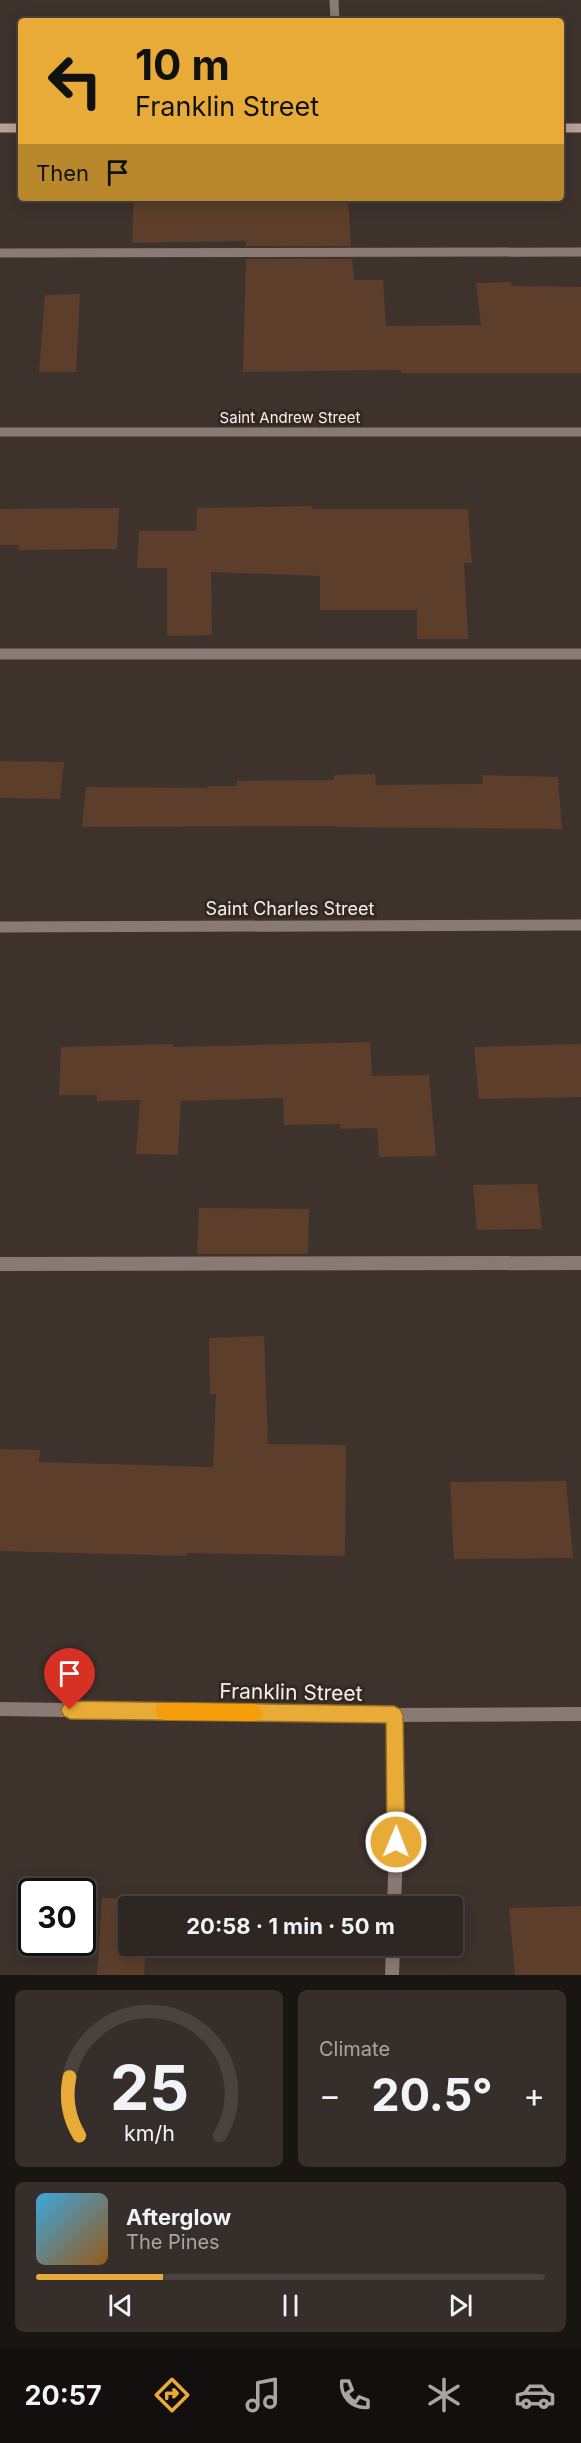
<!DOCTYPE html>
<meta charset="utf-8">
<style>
body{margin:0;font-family:Inter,sans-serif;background:#362e2a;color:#f1f3f6;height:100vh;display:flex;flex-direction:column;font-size:22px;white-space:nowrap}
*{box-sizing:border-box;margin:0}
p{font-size:20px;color:#a7a5a5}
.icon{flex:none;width:33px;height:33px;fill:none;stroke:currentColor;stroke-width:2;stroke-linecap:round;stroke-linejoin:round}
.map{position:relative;height:1975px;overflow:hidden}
.sheet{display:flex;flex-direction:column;gap:15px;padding:15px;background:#191513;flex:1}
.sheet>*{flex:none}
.guide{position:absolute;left:18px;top:18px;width:546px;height:183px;border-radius:6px;box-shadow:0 3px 15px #0003,0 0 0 2px #494340;background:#e8ab37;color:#111;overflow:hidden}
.speed{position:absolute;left:18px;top:1878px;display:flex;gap:12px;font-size:30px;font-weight:700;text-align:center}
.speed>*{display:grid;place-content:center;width:78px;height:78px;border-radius:50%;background:#2e2622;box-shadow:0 3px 15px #0003,0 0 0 2px #494340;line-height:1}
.speed .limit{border:3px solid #111;border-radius:9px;background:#fff;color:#111}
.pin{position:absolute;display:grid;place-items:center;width:51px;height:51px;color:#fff;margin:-62px -26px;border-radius:50% 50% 50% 0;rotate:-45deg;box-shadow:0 0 6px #0007}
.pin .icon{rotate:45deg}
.me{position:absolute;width:66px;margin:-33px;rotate:1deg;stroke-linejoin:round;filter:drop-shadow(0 0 4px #0008)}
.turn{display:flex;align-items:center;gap:21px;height:126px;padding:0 18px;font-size:27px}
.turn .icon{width:78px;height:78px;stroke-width:2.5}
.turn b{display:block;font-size:42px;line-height:51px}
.then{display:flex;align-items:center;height:57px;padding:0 18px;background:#0003;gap:12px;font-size:22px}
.big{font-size:45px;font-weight:700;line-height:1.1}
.sheet .widget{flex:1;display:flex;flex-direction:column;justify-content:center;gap:9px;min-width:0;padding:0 21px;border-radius:9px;background:#362e2a}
.sheet .dial{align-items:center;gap:0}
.dial svg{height:156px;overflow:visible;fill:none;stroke:#494340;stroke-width:7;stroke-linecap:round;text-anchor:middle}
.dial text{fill:#f1f3f6;stroke:none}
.song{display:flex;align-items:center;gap:18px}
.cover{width:72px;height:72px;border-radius:9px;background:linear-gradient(135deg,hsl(200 70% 55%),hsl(30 70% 35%))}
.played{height:6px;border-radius:3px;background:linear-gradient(90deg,#e8ab37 25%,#494340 25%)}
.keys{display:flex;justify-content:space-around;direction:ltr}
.heat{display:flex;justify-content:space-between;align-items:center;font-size:33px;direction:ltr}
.sheet .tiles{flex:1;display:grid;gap:15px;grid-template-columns:1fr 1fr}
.widget:last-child{grid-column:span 2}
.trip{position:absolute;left:118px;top:1896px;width:345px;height:60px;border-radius:6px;background:#2e2622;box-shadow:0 3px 15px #0003,0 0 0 2px #494340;font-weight:700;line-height:60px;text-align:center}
.dock{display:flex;height:96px;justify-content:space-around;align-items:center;background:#120f0e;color:#a7a5a5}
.dock .icon{width:42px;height:42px}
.dock .on{color:#e8ab37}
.dock b{font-size:27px;color:#f1f3f6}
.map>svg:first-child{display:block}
.building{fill:#5c3e2b}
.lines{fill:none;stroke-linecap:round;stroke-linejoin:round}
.service-far2{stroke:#8b7a74;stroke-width:9}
.service-far1{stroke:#8b7a74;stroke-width:11}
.service{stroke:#8b7a74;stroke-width:14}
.minor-far2{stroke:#8b7a74;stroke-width:9}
.minor-far1{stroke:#8b7a74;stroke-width:11}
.minor{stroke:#8b7a74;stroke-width:14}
.secondary{stroke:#bca097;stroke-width:9}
.route{fill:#e8ab37;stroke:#976f24;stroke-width:1.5}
.slow{fill:#f59e0b}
.labels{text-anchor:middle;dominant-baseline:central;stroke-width:6;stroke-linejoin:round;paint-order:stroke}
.far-street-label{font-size:15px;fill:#f8f0ed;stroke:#342823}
.street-label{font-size:18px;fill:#f8f0ed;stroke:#342823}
.near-street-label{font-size:21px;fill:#f8f0ed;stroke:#342823}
</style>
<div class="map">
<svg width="581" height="1975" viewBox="0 0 581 1975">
<rect width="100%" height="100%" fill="#3e322d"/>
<path class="building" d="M134,198H348L351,246H246V241L132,243Z
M246,259H352L354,280H383L386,326L481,325L476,283L511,282V286L581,287V373H401L400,370L243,372Z
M80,294L76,372H39L45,295Z
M312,506V509H468L472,563H464L468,639H417V610H320V576L211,572L212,635L167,636V568H137L139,531H196L197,508Z
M119,508L117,549L19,550V545H0V509Z
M0,761L64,762L60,799L0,798Z
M375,774L376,785L483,784L482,775L558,777L562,829L336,827V826L82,827L86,787L207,788V786H237V781L334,780V775Z
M370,1042L372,1076L429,1075L436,1156L379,1157L377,1128L340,1129V1124L284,1125L283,1098L181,1101L178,1155L136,1154L140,1100L97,1101V1095H59L61,1047L173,1044V1047Z
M581,1044V1097L479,1099L474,1047Z
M537,1184L542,1229L477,1230L473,1185Z
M199,1208L309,1209L308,1254H197Z
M264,1336L268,1444L346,1445L345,1556L186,1553V1556L0,1551V1449L40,1450L39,1462L213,1467L216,1394H210L209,1338Z
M566,1481L573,1558L454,1559L450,1482Z
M102,1898L149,1899V1906H129V1946H146L144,1975H97Z
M581,1906V1975H515L509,1908Z"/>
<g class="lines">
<path class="service-far2" d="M0,253L581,252"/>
<path class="service-far1" d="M0,654H581"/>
<path class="service" d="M0,1264L581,1263"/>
<path class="minor-far2" d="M334,0L335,21
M0,432H581"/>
<path class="minor-far1" d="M0,927L581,925"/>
<path class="minor" d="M0,1709L394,1715L581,1714
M394,1715L397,1821L394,1906
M392,1975L393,1946"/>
<path class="secondary" d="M0,128H21
M561,128H581"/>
</g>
<path class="route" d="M70,1701L394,1706L400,1709L403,1715L405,1842L402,1849L396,1851L390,1849L387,1842L386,1723L70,1719L64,1716L61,1710L64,1704Z"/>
<path class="slow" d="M164,1703L254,1704L260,1707L263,1713L260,1719L254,1721L164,1720L157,1717L155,1711L157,1705Z"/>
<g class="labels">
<g class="far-street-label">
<text x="290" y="417">Saint Andrew Street</text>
</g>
<g class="street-label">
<text x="290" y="908">Saint Charles Street</text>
</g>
<g class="near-street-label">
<text transform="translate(291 1692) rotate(1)">Franklin Street</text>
</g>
</g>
</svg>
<div class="speed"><div class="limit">30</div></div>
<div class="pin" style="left:70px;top:1710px;background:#d93025"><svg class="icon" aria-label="arrive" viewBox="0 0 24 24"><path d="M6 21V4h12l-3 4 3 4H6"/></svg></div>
<svg class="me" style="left:396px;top:1842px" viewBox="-20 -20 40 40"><circle r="17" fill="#e8ab37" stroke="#fff" stroke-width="3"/><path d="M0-11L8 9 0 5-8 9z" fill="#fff"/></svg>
<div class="trip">20:58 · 1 min · 50 m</div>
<div class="guide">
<div class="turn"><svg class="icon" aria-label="left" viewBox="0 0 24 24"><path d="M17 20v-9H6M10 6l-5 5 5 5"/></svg><div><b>10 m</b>Franklin Street</div></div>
<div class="then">Then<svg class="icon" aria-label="arrive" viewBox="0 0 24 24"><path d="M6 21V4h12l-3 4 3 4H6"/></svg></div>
</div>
</div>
<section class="sheet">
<div class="tiles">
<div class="widget dial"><svg viewBox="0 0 100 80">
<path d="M14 69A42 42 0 1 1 86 69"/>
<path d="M14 69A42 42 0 0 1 9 39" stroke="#e8ab37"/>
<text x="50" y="56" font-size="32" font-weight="700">25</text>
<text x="50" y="72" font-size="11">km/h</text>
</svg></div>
<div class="widget"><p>Climate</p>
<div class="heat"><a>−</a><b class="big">20.5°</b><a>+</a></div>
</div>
<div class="widget">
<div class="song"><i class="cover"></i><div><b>Afterglow</b><p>The Pines</p></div></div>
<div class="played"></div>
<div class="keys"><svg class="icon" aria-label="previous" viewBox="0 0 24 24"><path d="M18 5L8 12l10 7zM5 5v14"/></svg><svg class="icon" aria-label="pause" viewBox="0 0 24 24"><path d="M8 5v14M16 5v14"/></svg><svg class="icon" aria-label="next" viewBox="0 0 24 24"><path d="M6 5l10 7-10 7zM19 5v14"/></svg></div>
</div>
</div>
</section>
<nav class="dock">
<b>20:57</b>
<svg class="icon on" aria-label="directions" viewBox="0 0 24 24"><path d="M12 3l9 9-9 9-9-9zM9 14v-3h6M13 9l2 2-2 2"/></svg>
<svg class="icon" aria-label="music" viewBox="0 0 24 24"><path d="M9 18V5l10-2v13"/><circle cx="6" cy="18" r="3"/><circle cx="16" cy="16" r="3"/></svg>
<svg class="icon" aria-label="phone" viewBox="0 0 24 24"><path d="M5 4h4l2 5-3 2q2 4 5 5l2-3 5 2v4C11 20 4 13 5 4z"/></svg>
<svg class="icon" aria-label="climate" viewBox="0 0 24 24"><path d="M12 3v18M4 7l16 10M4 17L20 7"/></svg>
<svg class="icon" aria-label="car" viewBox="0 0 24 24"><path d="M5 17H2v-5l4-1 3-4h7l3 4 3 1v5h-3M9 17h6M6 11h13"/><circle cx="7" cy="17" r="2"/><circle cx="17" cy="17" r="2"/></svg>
</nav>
